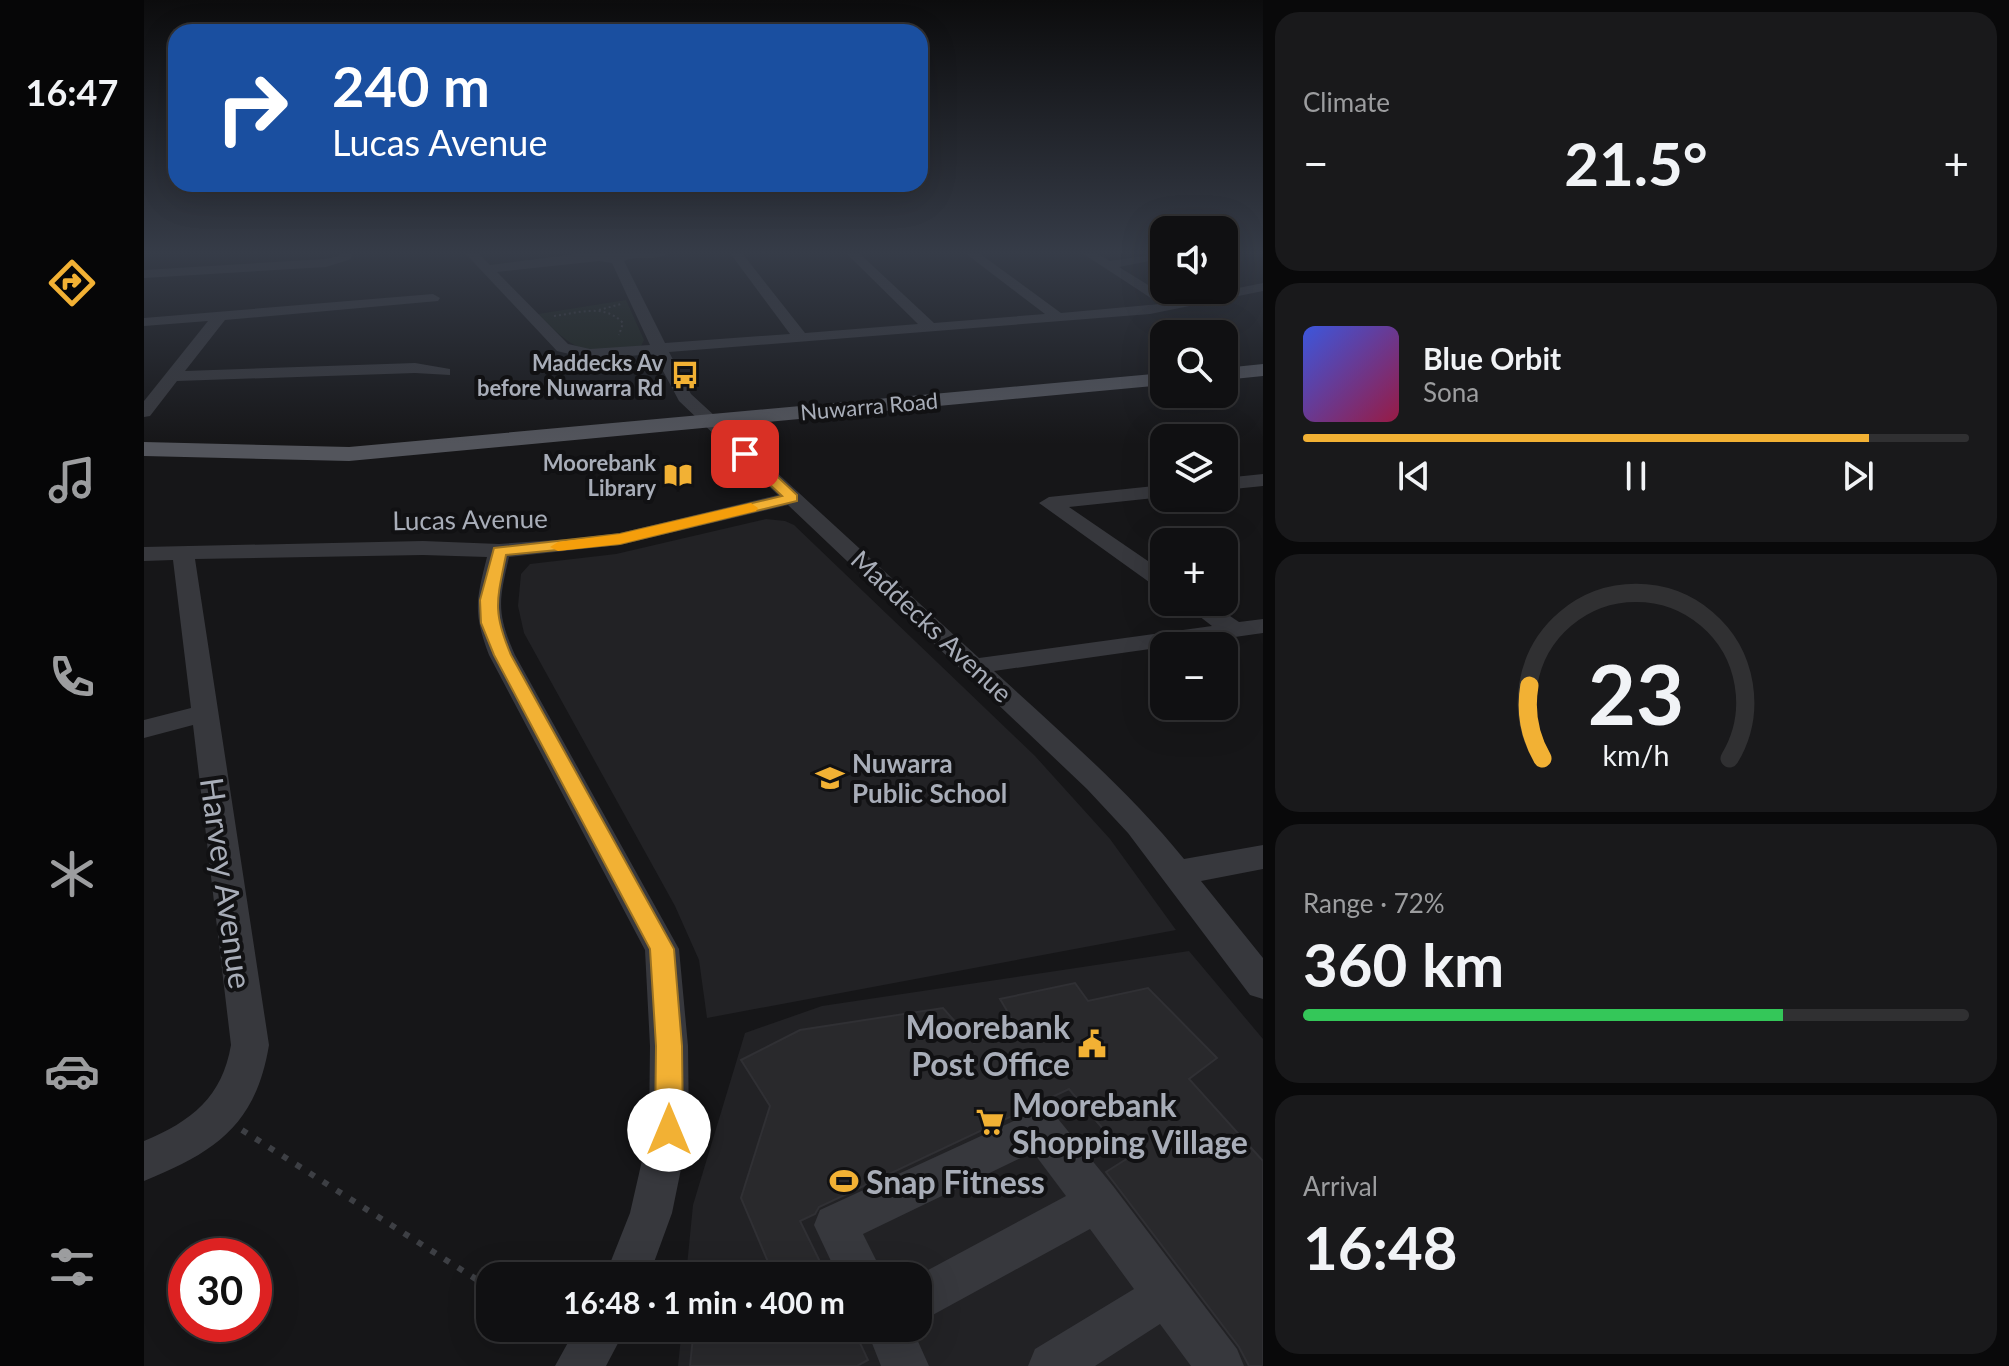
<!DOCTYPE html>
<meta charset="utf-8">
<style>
body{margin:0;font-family:Lato,sans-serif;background:#19191b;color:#f1f3f6;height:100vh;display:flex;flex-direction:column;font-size:30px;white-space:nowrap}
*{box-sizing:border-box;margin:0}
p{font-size:26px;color:#9c9d9f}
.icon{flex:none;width:44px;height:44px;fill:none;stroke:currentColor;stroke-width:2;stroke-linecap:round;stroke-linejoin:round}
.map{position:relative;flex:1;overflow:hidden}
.side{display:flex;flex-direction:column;gap:12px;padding:12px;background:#09090a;width:746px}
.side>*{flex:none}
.hud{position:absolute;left:24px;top:24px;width:760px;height:168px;border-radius:24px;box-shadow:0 8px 32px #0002,0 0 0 2px #303032;background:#1a4fa0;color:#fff;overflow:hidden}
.controls{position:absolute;left:1006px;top:216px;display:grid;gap:16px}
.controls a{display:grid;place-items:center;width:88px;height:88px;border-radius:16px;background:#101012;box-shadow:0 8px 32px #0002,0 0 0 2px #303032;font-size:40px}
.speed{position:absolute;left:24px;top:1238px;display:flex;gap:16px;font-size:40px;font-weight:700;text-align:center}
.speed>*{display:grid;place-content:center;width:104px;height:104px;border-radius:50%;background:#101012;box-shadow:0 8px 32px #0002,0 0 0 2px #303032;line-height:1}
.speed .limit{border:12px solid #d22;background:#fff;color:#111}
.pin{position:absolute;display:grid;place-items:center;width:68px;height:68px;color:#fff;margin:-34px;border-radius:16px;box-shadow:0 4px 12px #0006}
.me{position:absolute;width:88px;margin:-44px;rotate:0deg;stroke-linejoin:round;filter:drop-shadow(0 0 6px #0008)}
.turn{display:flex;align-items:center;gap:28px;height:168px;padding:0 32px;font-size:36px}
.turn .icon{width:104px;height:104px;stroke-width:2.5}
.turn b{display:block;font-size:56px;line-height:68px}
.big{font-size:60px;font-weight:700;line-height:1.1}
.side .tile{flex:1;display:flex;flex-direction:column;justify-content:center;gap:12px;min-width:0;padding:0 28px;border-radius:24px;background:#19191b}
.side .dial{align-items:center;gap:0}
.dial svg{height:208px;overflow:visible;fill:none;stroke:#303032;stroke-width:7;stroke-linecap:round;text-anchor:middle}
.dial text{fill:#f1f3f6;stroke:none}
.song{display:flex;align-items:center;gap:24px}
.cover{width:96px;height:96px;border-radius:12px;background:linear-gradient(135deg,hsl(230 70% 55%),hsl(340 70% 35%))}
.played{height:8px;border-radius:4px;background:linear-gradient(90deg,#f2b134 85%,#303032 85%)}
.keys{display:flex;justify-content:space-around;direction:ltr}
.heat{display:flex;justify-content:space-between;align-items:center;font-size:44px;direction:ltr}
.charge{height:12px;border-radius:6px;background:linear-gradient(90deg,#34c759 72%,#303032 0)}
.trip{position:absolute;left:332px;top:1262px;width:456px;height:80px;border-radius:24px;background:#101012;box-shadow:0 8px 32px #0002,0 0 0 2px #303032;font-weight:700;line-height:80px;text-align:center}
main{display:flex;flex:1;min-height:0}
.tabs{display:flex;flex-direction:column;width:144px;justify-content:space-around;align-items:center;background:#060607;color:#9c9d9f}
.tabs .icon{width:56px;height:56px}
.tabs .selected{color:#f2b134}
.tabs b{font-size:36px;color:#f1f3f6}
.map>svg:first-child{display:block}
.built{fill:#222225}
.green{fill:#1c231d}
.building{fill:#29292c;stroke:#303034;stroke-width:2}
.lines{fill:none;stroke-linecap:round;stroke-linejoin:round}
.path-far1{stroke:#3d3f44;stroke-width:2;stroke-dasharray:2 3;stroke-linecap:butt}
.path{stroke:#3d3f44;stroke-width:6;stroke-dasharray:6 10;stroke-linecap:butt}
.minor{fill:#37383d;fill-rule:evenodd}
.major{fill:#53555c;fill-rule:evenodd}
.route{fill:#f2b134;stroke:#9d7322;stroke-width:2}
.slow{fill:#f59e0b}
.labels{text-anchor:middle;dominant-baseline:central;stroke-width:8;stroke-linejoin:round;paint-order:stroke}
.far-poi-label{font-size:22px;font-weight:bold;fill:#a8adb8;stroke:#111113;text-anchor:end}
.far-street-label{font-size:22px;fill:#a8adb8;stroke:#111113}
.street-label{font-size:26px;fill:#a8adb8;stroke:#111113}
.poi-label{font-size:26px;font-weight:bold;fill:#a8adb8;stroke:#111113;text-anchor:start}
.near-street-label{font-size:32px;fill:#a8adb8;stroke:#111113}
.near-poi-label{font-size:32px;font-weight:bold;fill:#a8adb8;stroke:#111113;text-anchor:start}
</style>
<main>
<nav class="tabs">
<b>16:47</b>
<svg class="icon selected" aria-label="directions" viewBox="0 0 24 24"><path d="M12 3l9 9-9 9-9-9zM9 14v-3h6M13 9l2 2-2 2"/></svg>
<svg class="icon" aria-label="music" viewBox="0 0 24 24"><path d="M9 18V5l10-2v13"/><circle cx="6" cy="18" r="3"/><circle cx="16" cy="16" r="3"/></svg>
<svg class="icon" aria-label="phone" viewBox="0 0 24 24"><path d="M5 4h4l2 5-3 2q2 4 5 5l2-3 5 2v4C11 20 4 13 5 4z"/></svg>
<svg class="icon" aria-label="climate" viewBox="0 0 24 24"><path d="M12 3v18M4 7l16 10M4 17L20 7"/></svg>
<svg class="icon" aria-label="car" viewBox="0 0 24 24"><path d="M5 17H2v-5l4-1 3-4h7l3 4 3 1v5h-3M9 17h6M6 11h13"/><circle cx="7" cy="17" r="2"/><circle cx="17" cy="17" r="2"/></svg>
<svg class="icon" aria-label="filters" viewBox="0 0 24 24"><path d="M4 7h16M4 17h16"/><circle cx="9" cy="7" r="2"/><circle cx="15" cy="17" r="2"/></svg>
</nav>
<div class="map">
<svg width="1119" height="1366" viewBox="0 0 1119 1366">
<rect width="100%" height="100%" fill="#161618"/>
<path class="built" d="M622,519L641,521L650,525L891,756L966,839L1032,930L563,1018L555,960L531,906L380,633L374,606L377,574L386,564L472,554Z
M1045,951L1119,1039V1366H534L538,1328H774V1276H542L549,1205L601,1033L678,1006Z"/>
<path class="green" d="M482,300L500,340L497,346C438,353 436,356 394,314Z"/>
<path class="building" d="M931,983L944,1001L1004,988L1073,1058L1045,1079L1119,1161V1366H1105L1095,1347L962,1172L984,1158L925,1089L675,1207L671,1214L656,1221L683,1276H630L597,1198L626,1106L597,1060L656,1030L799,1008L830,1043L872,1026L856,999Z
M550,1328H709L724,1360L713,1366H546Z"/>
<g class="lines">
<path class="path-far1" d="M455,310L477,304
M410,316C435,313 460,303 479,323L475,335"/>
<path class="path" d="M98,1130L346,1288
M409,1328L419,1334"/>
<path class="minor" d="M196,253H208L207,259L182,267L0,278V270L182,259L195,256Z
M321,253H334L346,265L432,254L525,253C514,262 494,254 480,261L521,343L646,334L586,253H598L661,333L774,324L702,253H715L790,323L901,314L821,253H835L917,313L1016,304L938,253H952L966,261L1020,253V258L975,267L1030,301L1119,283V291L1006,314L525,352L547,394L835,658L1068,626L1037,602H1065L1095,622L1119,619V633L850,671C916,732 984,790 1040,859L1119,845V869L1057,881L1119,958V999L1106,995L984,833L943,789L644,505L476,545L365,557C355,601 352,612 371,655L535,949L544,1046L545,1130L528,1213L505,1276H461L486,1213L505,1130L506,1046L501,950L345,655C329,612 332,601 343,557L279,555L51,559L125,1045C112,1125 71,1152 0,1181V1141C48,1121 78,1097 87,1045L49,725L0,738V720L47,708L29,560L0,561V547L279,541L355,544L426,539L476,533L634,495L535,401L510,354L446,359L413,351ZM455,261L468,263L506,345L446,349L424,344L353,272Z
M289,294L296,298L294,301L81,320L41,371L271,363L306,369V375L271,373L33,381L6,416L0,417V401L64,321L0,326V318Z
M1119,474V486L1080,490V478Z
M1020,485V497L925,507L1020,572V589L1012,587L895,503L905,497Z
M896,1109L910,1114L969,1186L1093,1349L1100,1366H1047L1016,1324L951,1366H884L891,1349L990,1289L946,1229L774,1323L773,1276L922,1196L889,1152L719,1234L740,1276H694L670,1225L676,1210Z
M432,1328H482L462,1366H411Z
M722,1328H768L785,1366H737Z"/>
<path class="major" d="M1119,364V376L1080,380V368Z
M1020,373V385L205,461L0,456V442L205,447Z"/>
</g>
<linearGradient id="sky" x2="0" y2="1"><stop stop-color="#0c0c0d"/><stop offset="0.57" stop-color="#363c48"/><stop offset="1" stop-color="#363c48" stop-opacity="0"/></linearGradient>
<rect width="1119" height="444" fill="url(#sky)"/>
<path class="route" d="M596,451H606L653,495V501L476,544L362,555C353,600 348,611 367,655L530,949L538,1046L539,1130L535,1140L525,1144L515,1140L511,1130L512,1046L506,949L350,655L337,623L336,600L350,548L476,534L638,496L596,457Z"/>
<path class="slow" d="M607,503L614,508L612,511L476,544L414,551L406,547L414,542L476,534Z"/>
<defs>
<symbol id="bus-bare" viewBox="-9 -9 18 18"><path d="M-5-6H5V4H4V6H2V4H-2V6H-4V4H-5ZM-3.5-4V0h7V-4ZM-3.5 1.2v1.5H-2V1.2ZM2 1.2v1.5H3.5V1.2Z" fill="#f2b134" stroke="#111113" stroke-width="2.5" paint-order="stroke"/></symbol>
<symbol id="library-bare" viewBox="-9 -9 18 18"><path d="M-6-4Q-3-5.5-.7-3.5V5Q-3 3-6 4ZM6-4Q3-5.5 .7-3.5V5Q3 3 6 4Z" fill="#f2b134" stroke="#111113" stroke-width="2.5" paint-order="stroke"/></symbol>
<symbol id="school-bare" viewBox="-9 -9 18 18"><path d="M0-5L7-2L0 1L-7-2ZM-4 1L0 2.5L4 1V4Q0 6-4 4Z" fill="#f2b134" stroke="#111113" stroke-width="2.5" paint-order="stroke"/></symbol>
<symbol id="civic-bare" viewBox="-9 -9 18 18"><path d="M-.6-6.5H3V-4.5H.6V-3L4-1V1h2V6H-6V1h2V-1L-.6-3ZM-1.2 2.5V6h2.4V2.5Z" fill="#f2b134" stroke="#111113" stroke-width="2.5" paint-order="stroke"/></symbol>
<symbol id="supermarket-bare" viewBox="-9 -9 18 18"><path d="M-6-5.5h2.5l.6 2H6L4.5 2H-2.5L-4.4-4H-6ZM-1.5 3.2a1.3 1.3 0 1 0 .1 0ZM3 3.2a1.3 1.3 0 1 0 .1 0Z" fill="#f2b134" stroke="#111113" stroke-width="2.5" paint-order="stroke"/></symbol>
<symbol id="stadium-bare" viewBox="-9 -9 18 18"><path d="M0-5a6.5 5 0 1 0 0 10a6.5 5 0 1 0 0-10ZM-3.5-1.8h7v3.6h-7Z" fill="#f2b134" stroke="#111113" stroke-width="2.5" paint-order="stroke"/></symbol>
</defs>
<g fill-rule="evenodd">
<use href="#bus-bare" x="521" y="355" width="40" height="40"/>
<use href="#library-bare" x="514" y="455" width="40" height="40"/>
<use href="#school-bare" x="666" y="758" width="40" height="40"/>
<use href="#civic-bare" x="928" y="1024" width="40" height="40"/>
<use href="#supermarket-bare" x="826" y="1102" width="40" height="40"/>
<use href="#stadium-bare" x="680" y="1161" width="40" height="40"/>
</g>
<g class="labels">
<g class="far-poi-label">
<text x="519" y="362">Maddecks Av<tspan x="519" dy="25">before Nuwarra Rd</tspan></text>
<text x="512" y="462">Moorebank<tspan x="512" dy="25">Library</tspan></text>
</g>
<g class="far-street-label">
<text transform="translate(725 406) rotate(-5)">Nuwarra Road</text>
</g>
<g class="street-label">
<text transform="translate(326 519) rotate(-1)">Lucas Avenue</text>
<text transform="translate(788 626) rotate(43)">Maddecks Avenue</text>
</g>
<g class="poi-label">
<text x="708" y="763">Nuwarra<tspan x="708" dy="30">Public School</tspan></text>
</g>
<g class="near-street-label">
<text transform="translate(83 883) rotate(82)">Harvey Avenue</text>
</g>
<g class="near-poi-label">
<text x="926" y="1026" text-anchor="end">Moorebank<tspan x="926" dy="37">Post Office</tspan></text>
<text x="868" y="1104">Moorebank<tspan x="868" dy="37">Shopping Village</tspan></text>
<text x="722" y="1181">Snap Fitness</text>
</g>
</g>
</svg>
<div class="controls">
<a><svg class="icon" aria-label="sound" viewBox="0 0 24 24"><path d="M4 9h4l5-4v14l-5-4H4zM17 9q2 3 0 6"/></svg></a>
<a><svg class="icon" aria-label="search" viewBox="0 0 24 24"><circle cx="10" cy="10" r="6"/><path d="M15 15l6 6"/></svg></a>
<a><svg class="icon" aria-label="layers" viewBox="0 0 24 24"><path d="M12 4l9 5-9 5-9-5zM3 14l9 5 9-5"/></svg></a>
<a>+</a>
<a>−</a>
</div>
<div class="speed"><div class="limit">30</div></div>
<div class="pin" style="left:601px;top:454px;background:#d93025"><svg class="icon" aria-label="arrive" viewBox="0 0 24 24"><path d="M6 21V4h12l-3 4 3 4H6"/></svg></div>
<svg class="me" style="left:525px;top:1130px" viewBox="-20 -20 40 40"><circle r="19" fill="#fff"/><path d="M0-13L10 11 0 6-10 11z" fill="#f2b134"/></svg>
<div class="trip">16:48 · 1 min · 400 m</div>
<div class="hud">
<div class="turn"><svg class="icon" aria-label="right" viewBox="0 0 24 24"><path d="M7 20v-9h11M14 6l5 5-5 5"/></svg><div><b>240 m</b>Lucas Avenue</div></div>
</div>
</div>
<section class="side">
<div class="tile"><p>Climate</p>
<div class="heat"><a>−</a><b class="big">21.5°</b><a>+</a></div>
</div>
<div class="tile">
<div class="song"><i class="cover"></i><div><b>Blue Orbit</b><p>Sona</p></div></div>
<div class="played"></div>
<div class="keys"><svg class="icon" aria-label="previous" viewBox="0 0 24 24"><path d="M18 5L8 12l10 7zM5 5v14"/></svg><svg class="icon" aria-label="pause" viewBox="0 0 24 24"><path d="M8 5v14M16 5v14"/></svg><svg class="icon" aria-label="next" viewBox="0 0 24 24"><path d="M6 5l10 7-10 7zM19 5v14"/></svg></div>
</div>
<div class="tile dial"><svg viewBox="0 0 100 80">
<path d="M14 69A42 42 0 1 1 86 69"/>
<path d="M14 69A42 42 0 0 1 9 41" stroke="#f2b134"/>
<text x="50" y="56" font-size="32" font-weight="700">23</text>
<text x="50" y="72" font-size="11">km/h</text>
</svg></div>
<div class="tile"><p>Range · 72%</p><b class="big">360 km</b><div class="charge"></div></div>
<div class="tile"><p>Arrival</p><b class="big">16:48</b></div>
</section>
</main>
